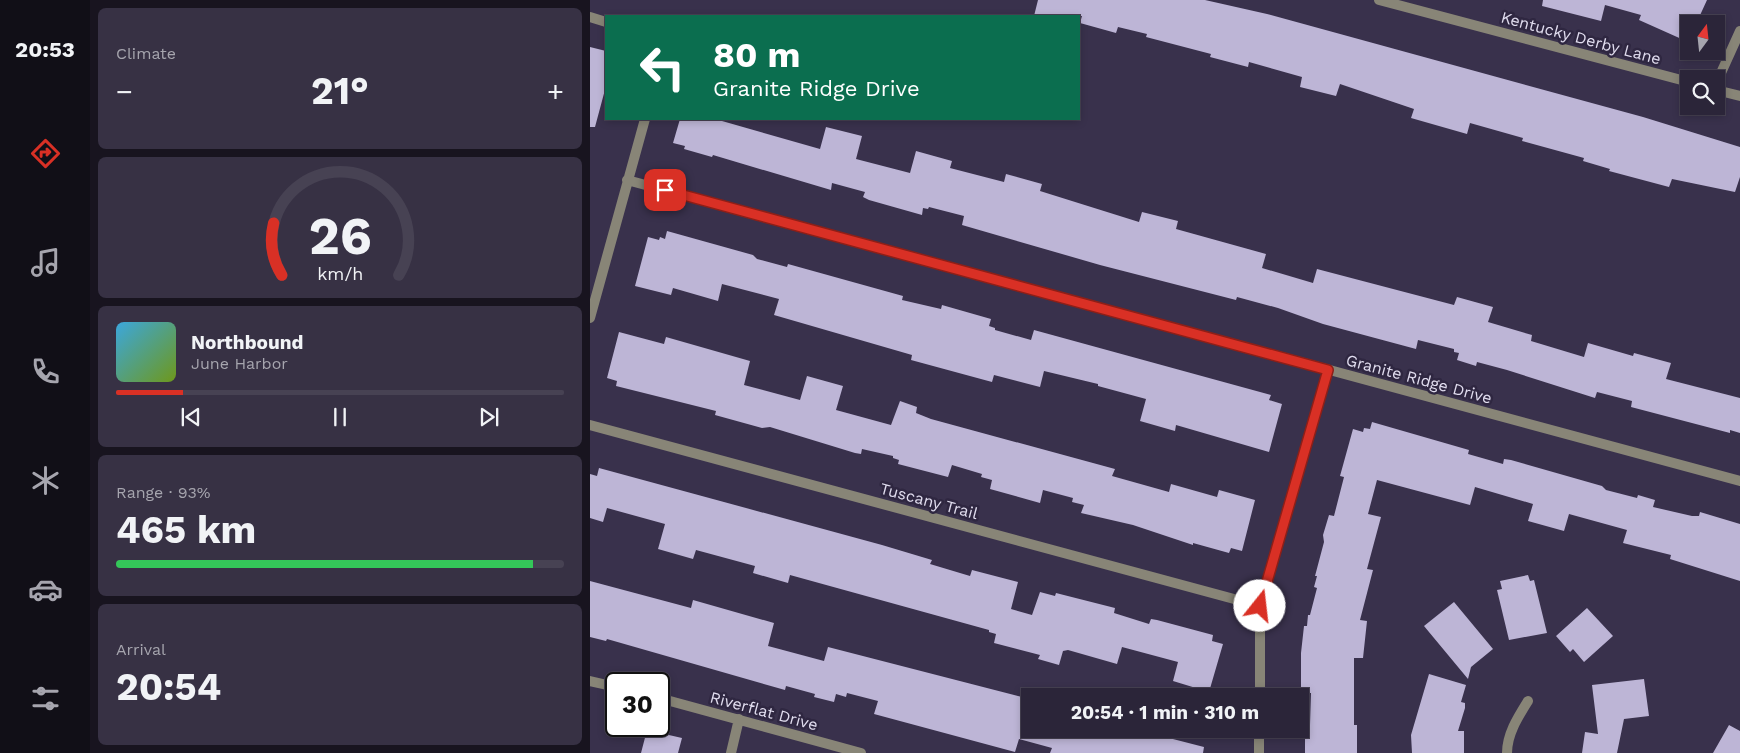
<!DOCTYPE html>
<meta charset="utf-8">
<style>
body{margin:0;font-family:"Work Sans",sans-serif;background:#373144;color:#f1f3f6;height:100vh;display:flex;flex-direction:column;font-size:19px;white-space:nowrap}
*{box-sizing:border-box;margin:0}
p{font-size:16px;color:#a6a5ae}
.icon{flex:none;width:28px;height:28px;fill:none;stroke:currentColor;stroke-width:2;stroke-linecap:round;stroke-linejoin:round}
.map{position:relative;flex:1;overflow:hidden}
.side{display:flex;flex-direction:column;gap:8px;padding:8px;background:#18141f;width:500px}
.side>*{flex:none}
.hud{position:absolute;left:15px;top:15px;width:475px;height:105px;border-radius:0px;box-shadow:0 2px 8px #0003,0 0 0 1px #474253;background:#0b6e4f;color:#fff;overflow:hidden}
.needle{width:32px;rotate:15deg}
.tools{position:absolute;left:1090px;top:15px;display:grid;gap:10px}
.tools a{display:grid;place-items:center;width:45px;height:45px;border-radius:0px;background:#2b2539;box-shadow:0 2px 8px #0003,0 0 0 1px #474253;font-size:25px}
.speed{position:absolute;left:15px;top:672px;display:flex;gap:10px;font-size:25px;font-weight:700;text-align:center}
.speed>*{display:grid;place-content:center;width:65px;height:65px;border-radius:50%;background:#2b2539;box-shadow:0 2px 8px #0003,0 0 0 1px #474253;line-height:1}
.speed .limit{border:2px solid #111;border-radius:8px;background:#fff;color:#111}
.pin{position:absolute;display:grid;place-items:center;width:42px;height:42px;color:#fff;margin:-21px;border-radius:10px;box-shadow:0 2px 8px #0006}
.me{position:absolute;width:55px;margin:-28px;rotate:16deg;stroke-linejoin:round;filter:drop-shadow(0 0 4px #0008)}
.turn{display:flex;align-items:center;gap:18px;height:105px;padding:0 25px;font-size:22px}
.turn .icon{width:65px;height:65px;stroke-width:2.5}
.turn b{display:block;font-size:35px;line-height:42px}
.big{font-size:38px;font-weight:700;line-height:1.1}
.side .tile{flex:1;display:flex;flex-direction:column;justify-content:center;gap:8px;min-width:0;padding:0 18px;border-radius:8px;background:#373144}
.side .dial{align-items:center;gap:0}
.dial svg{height:130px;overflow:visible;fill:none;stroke:#474253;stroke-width:7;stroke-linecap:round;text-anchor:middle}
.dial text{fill:#f1f3f6;stroke:none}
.song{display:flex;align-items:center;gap:15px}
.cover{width:60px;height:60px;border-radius:8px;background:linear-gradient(135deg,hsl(200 70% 55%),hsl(80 70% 35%))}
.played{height:5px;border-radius:2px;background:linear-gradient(90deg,#d93025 15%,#474253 15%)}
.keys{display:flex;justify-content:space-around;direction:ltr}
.heat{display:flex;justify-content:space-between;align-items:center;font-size:28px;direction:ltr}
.charge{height:8px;border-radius:4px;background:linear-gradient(90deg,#34c759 93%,#474253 0)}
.trip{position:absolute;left:431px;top:688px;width:288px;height:50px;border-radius:0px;background:#2b2539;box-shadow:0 2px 8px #0003,0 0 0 1px #474253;font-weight:700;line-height:50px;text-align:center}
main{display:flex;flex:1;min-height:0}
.tab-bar{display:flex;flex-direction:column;width:90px;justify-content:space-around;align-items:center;background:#110f17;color:#a6a5ae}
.tab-bar .icon{width:35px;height:35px}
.tab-bar .active{color:#d93025}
.tab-bar b{font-size:22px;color:#f1f3f6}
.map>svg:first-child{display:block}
.building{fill:#bdb5d6}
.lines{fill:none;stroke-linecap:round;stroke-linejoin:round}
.street{stroke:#888577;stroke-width:10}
.route-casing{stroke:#8d1f18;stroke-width:12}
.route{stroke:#d93025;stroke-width:9}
.labels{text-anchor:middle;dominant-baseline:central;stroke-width:5;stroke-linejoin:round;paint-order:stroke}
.street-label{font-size:16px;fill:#e1ddef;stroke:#2f2741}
</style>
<main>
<nav class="tab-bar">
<b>20:53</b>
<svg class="icon active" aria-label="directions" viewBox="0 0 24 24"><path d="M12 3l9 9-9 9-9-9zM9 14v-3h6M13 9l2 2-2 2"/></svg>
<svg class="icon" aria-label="music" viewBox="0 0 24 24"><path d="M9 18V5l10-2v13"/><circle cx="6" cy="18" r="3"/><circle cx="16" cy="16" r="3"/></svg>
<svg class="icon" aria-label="phone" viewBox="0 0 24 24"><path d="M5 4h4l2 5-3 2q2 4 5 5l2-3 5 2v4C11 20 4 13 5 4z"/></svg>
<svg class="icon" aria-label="climate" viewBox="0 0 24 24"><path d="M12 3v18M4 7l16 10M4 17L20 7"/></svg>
<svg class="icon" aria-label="car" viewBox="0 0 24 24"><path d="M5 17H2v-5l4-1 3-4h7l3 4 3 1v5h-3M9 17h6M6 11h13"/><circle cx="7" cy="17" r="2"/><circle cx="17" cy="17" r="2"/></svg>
<svg class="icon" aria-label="filters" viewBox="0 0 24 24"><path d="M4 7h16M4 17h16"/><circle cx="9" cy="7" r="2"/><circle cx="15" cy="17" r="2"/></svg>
</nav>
<section class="side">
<div class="tile"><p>Climate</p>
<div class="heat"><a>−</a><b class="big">21°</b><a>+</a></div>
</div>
<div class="tile dial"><svg viewBox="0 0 100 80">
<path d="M14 69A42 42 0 1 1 86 69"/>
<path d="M14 69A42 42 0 0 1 9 37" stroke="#d93025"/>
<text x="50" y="56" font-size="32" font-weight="700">26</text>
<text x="50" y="72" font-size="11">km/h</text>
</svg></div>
<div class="tile">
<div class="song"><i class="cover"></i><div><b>Northbound</b><p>June Harbor</p></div></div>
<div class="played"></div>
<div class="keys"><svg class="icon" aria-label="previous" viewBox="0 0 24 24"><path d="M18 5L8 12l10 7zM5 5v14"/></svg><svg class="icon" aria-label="pause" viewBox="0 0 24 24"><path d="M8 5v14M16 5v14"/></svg><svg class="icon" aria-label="next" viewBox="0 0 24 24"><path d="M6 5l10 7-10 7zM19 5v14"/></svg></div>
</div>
<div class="tile"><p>Range · 93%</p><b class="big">465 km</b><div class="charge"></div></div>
<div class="tile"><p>Arrival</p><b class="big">20:54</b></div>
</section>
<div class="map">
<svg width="1150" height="753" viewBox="0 0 1150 753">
<rect width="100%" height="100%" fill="#39314c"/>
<path class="building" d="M448,0H615L677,14L1053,117L1150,147V177L1145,192L1082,179L1079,187L1019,171L1020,169L993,161L994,158L932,141L933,138L880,123L877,134L821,118L824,109L750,84L746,96L710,87L712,77L659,62L658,67L620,57L621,54L556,37L557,34L528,27L526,33L490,23L492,16H444Z
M953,0H1117L1106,24H1099V35L1096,41L1049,20L1051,15L1015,5L1011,21L952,6Z
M0,47L16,51V86L5,127H0Z
M90,119H132V121L230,149L236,127L272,136L266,159L320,173L326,151L362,161L360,168L414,182L416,174L452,184L450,191L549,222L552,212L588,221L586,229L676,254L672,268L723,283L727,269L864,305L867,297L903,307L898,322L942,335L941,341L994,357L998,343L1043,356L1044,353L1081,363L1076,379L1150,398V433L1140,430V433L1041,407L1042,401L1007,392L1005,398L917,370L887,362L886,366L867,360L869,353L864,352V349L828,340L826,349L733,324L688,308L647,297L646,300L510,265L372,225L374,216L339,207L338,209L333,208L332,215L279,200L273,197L275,192L242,183L241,190L123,155L122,157L94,149L95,146L83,143Z
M77,231L163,255L167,259L197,267L198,264L313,296L312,300L351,309L352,305L401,319L399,326L405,328V330L441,340L444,330L681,395L679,400L692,404L679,452L586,425L585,431L550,421L556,399L508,386V384L454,371L450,387L404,375L402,382L321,360L322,355L184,315L189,299L132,284L128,301L83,288L81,295L45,286L58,237L69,240L70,237L75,239Z
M29,332L74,344L76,337L160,361L154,385L210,400L217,376L253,386L246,410L301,425L310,401L327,407L326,413L341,419L525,469L522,476L579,492L581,484L627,497L629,490L665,500L652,551L641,548L639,553L603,543V545L543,525L491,513L494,505L482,502L483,498L453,490L450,503L400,489L402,480L391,477L392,474L362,465L358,477L308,464L309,460L303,458V456L272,449L271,454L265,453L180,427L172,428L125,415L126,411L26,386L27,381L17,378Z
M782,422L879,450L878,454L913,464L914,459L921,460L1012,486L1016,490L1047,498L1048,495L1065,500L1063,507L1102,516H1109L1110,512L1150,524V581L1080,559L1081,555L1033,543L1037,530L979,514L974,531L938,521L943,504L885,487L880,505L787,480L778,514L791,517L777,569L783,570L770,620L777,621L773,658H764V725H767V753H715V731H718L720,725L721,693H711V653L714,626H717L718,615H720L727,588L724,587L727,576H725L734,542L733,535L739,515L744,516L754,477L750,476L763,429L773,432L774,428L780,429Z
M9,468L292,545L342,560L340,564L380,576L382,570L428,582L421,609L442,615L450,592L465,596L466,593L525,608L524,613L559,624L561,619L567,620L623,635L622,641L633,644L619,692L583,681L588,662L532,647L527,664L478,650L473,651L469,665L448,659L450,655L404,643L406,634L399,632V630L200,575L198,583L163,573L165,566L106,550L103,559L68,549L75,524L17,508L13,522L0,518V474L7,476Z
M938,575L940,581L944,580L957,633L919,640L907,590L912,589L910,581Z
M0,581L101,608L103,600L184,623L178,646L234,661L238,647L440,699V729H544L614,747L613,753H460L462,748L429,739L425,752L284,714L288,701L257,693L256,697L246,694L244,702L224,697L225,694L196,686L195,690L17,639L16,641L0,637Z
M864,602L903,649L881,667L878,679L834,626Z
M997,608L1023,636L994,662L983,649L980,652L966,636Z
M839,674L876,685L871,702L875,703V708L868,731H874V753H822L821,735Z
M1054,679L1059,716L1034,719L1027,753H992L995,732L1008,734L1002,685Z
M1139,725L1150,731V753H1123Z
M57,730L92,738L88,753H51Z"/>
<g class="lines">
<path class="street" d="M789,0L1099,82
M0,17L16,22
M1126,84L1150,31
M1126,90L1150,96
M37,180L1150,481
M0,318L55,119
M0,425L670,606
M0,681L26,687
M670,696V606L738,370
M69,698L271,753
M141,753L149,719
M669,753V729
M917,753C917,734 928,717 938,701"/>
</g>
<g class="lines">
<defs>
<path id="route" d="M75,190L738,370L670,606"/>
</defs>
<use href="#route" class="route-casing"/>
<use href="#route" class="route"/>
</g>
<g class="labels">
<g class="street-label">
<text transform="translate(991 38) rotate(15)">Kentucky Derby Lane</text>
<text transform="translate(829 379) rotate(15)">Granite Ridge Drive</text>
<text transform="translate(339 501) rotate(15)">Tuscany Trail</text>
<text transform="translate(174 711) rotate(15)">Riverflat Drive</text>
</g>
</g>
</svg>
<div class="tools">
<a><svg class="needle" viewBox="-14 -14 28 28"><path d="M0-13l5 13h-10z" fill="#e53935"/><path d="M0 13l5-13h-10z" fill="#a6a5ae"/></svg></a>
<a><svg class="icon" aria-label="search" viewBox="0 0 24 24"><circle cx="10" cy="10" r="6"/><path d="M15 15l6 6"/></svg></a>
</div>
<div class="speed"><div class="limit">30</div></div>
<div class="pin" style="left:75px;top:190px;background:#d93025"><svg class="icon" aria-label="arrive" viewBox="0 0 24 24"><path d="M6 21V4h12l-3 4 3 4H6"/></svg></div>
<svg class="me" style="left:670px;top:606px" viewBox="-20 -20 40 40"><circle r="19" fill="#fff"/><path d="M0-13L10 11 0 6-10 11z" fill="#d93025"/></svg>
<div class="trip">20:54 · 1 min · 310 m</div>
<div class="hud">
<div class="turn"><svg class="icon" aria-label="left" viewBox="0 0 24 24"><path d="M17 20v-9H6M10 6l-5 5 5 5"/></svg><div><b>80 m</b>Granite Ridge Drive</div></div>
</div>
</div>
</main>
